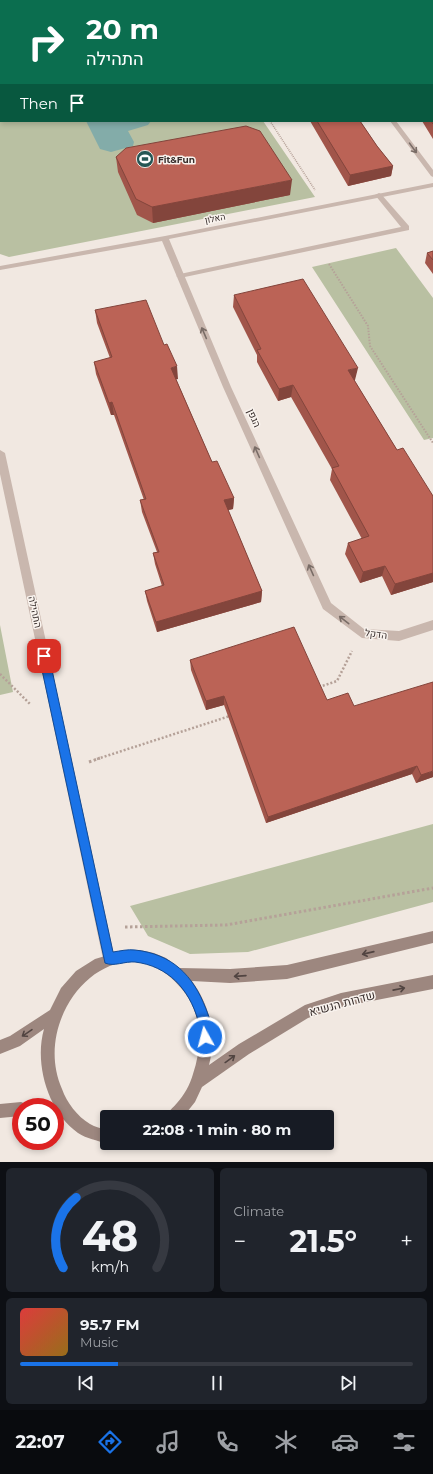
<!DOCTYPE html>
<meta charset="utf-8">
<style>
body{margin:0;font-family:Montserrat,Heebo,sans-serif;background:#20242c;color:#f1f3f6;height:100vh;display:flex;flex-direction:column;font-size:15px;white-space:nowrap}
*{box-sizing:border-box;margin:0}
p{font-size:13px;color:#9ea1a6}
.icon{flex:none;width:22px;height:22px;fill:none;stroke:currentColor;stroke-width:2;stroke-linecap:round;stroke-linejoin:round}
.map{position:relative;height:1162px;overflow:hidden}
.details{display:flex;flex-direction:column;gap:6px;padding:6px;background:#0d0f14;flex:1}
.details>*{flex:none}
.hud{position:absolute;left:0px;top:0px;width:433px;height:122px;box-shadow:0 2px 6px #0003;background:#0b6e4f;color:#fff;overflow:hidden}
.speed{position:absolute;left:12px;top:1098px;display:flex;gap:8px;font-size:20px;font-weight:700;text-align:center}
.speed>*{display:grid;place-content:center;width:52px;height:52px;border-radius:50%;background:#171b24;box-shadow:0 2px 6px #0003;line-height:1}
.speed .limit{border:6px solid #d22;background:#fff;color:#111}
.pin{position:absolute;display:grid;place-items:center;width:34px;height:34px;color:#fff;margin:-17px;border-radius:8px;box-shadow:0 2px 6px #0006}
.me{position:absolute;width:44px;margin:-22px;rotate:353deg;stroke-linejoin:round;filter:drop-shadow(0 0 3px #0008)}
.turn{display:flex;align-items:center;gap:14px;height:84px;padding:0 20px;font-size:18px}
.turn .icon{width:52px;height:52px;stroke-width:2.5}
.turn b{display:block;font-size:28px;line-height:34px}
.then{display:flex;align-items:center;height:38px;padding:0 20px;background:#0003;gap:8px;font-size:15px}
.big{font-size:30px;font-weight:700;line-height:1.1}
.details .card{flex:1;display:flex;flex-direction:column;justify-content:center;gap:6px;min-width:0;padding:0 14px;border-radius:6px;background:#20242c}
.details .dial{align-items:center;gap:0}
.dial svg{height:104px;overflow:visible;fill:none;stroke:#363941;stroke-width:7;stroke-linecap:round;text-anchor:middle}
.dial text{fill:#f1f3f6;stroke:none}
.song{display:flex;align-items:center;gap:12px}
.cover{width:48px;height:48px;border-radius:6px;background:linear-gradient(135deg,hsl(0 70% 55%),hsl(40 70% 35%))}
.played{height:4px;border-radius:2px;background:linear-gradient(90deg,#1a73e8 25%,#363941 25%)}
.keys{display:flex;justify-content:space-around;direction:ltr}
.heat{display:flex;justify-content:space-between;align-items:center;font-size:22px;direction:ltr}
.details .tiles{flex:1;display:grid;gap:6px;grid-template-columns:1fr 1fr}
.card:last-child{grid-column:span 2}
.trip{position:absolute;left:100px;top:1110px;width:234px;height:40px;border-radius:4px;background:#171b24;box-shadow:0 2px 6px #0003;font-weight:700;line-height:40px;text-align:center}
.dock{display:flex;height:64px;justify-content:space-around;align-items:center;background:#090b0e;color:#9ea1a6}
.dock .icon{width:28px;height:28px}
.dock .on{color:#1a73e8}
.dock b{font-size:18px;color:#f1f3f6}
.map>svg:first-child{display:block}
.green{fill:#b9c0a2}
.water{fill:#83aca9}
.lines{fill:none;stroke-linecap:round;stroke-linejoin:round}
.path-far3{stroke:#b5a198;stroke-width:1.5;stroke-dasharray:1 1;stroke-linecap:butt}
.path-far2{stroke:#b5a198;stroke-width:2;stroke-dasharray:1.5 1.5;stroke-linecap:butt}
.path-far1{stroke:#b5a198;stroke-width:2.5;stroke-dasharray:2 2;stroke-linecap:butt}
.path{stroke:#b5a198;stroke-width:3;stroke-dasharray:2.5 2.5;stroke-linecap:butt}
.service{fill:#c9b7ae;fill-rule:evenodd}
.minor{fill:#c9b7ae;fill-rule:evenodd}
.tertiary{fill:#c9b7ae;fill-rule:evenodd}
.secondary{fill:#9d877f;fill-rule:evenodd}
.wall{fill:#a1554a}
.shaded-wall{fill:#83453c}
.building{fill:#bb6356;stroke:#83453c}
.oneway{stroke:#796c66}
.oneway2{stroke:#514441}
.route{fill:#1a73e8;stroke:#114b97}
.labels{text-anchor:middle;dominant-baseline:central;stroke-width:3;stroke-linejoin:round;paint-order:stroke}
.far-poi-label{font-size:9px;font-weight:bold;fill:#382e2c;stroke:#f9f3ee;text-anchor:start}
.far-street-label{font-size:9px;fill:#382e2c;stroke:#f9f3ee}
.street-label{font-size:10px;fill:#382e2c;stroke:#f9f3ee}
.near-street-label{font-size:12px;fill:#382e2c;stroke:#f9f3ee}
</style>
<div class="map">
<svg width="433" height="1162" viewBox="0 0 433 1162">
<rect width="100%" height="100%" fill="#f1e8e1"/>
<path class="green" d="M290,0H433V21L432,1Z
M0,119L1,121H263L315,197L9,257L0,254Z
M396,248L433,298V438L424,440L312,267Z
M0,625L13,692L0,695Z
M433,824V902L248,952L190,954L148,936L130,906Z"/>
<path class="water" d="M86,121H151L148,125L128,131L134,142L133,146L111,152L100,149Z"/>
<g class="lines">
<path class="path-far3" d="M432,9L433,7
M270,121L315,190"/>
<path class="path-far2" d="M329,264L368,326L370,346L433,443"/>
<path class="path-far1" d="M0,674L31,705
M319,687L337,681L352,651
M97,759L230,716"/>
<path class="path" d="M89,762L100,758
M125,927L226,925L433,888"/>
<path class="service" d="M379,193L381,194L409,226V230L180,278L176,276L180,274L401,227L375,195Z"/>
<path class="minor" d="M432,28H433V32H432Z
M390,121H396L433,170V177L431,176Z
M433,183V187L169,239L231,387L331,603L364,629L399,631L433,620V630L399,641L362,638L323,609L223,387L162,241L0,270V266L165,236Z"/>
<path class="tertiary" d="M0,450L5,453L115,959L114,964L109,965L104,964L103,959L0,474Z"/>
<path class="secondary" d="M433,931V943L287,979L230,983L192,981C210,1006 217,1035 209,1065L239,1044L305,1005L341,993L433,975V989L341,1007L308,1018L249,1054L202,1087L195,1102L183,1117H166C168,1111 173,1108 177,1103C184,1095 190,1085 193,1074C203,1045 202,1012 181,988C119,914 28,1012 62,1089C67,1103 77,1116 90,1124C95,1127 101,1128 107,1130V1143H110L107,1144C97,1140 87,1139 78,1133C48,1112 34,1064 44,1029L20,1046L0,1054V1040L10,1036L50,1010L61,988L76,971L95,959L122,951L140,950L154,953L166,958L179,968L230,969L287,965Z
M21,1102L26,1104L27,1107H21V1116L0,1118V1104Z"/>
</g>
<path class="wall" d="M164,0H274L273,1H165Z
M433,40V139L422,121H432Z
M310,121H360L377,146L393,166L391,176L348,186Z
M116,157L290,195L153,223L137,215L118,172Z
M433,251V274L425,263L427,253Z
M234,295L355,380H354L397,450L433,496V582L391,595L382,576L360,583L345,554L348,543L362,539L330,480L332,469L291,397L278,401L257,362V355L233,307Z
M95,310L178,379H176L212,462L234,498L233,509L228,510L262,591L261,602L157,632L147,601L145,591L162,586L155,564L153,553L157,552L142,512L140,500H144L114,415H111L96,374L94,362L110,358L97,323Z
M190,660L327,700L354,706L433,777L416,783L412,774L266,823L224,705L206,710L191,670Z"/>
<path class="shaded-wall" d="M262,0H274L273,1H261Z
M393,166L391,176L348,186L350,175Z
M292,180L290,195L153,223L152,207Z
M177,366L178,379L172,380L171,368Z
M358,368L355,380L346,383L348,370Z
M293,385L291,397L278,401L279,389Z
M112,402L114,415H111L109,403Z
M234,498L233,509L224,511V500Z
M385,566L382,576L360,583L363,572Z
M433,573V582L391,595L395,584Z
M262,591L261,602L157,632L156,622Z
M224,696V705L206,710V701Z
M417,766L412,774L266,823L268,817Z
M433,771V777L416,783L421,775Z"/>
<path class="building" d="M73,0H88V1H67Z
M170,0H262L261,1H170Z
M432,40H433V124L431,121H432Z
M317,121H360L377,146L393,166L350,175Z
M246,126L260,131L292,180L152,207L136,199L116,157L126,148Z
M433,251V260L427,253Z
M303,279L358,368L348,370L397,450L403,448L433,496V573L395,584L385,566L363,572L348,543L369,536L332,468L339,466L293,385L279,389L257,350L261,349L234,295Z
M146,300L164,345L167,344L177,366L171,368L212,462L217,461L234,498L224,500L262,591L156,622L145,591L164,585L153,553L159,552L140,500L146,499L112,402L109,403L94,362L112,357L95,310Z
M294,627L327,700L348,693L354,706L433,682V771L421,775L417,766L268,817L224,696L206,701L190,660Z"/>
<defs><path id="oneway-shaft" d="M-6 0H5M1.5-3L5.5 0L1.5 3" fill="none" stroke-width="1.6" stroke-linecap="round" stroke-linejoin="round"/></defs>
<g class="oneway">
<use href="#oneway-shaft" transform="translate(413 148) rotate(54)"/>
<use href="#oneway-shaft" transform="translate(204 333) rotate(-113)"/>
<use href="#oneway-shaft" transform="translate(257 452) rotate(-114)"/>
<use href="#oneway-shaft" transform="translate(311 570) rotate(-114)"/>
<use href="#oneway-shaft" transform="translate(344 620) rotate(-142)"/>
</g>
<g class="oneway2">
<use href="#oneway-shaft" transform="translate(368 953) rotate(167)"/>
<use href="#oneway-shaft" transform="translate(240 976) rotate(176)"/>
<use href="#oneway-shaft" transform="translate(399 989) rotate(-11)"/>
<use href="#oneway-shaft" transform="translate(27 1033) rotate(146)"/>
<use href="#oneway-shaft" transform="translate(230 1059) rotate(-36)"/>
</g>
<path class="route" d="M44,652L48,653L49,656L113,952C120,951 128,949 135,950C172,954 193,975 206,1009C210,1019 214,1031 210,1041L205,1043L201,1041C198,1034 200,1027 198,1020C189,989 168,966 135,962C125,961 114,967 105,963L39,656L41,653Z"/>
<defs>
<symbol id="stadium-disc" viewBox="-11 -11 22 22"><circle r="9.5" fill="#255654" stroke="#f9f3ee"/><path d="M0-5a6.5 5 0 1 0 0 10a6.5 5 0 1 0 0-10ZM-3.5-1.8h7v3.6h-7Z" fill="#fff"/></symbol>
</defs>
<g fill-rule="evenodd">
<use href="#stadium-disc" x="135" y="149" width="20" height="20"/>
</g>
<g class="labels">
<g class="far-poi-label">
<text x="158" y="159">Fit&amp;Fun</text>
</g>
<g class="far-street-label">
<text transform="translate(215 218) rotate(-11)">האלון</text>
</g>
<g class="street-label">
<text transform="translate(254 418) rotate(66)">הגפן</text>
<text transform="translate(35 612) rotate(78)">התהילה</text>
<text transform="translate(376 634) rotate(7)">הדקל</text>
</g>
<g class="near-street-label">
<text transform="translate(342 1003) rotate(-15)">שדרות הנשיא</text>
</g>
</g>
</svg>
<div class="speed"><div class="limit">50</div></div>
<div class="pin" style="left:44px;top:656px;background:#d93025"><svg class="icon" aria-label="arrive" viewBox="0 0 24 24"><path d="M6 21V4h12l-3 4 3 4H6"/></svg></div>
<svg class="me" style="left:205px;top:1037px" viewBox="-20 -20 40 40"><circle r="17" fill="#1a73e8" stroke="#fff" stroke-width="3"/><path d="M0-11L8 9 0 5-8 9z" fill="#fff"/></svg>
<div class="trip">22:08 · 1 min · 80 m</div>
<div class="hud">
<div class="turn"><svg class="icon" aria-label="right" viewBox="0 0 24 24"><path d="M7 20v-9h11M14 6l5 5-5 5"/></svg><div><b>20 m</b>התהילה</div></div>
<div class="then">Then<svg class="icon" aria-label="arrive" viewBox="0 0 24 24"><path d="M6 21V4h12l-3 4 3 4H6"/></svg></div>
</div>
</div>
<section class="details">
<div class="tiles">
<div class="card dial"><svg viewBox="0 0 100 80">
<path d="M14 69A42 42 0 1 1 86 69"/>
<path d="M14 69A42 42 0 0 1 24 15" stroke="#1a73e8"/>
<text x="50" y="56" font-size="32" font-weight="700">48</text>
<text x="50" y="72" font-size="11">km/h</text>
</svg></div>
<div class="card"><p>Climate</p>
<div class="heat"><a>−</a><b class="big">21.5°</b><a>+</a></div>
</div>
<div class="card">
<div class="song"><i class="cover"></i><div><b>95.7 FM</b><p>Music</p></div></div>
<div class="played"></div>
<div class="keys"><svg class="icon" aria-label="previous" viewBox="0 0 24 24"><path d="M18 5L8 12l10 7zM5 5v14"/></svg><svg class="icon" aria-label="pause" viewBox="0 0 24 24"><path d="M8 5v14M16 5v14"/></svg><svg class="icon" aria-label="next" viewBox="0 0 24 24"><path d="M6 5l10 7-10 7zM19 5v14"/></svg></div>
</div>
</div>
</section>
<nav class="dock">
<b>22:07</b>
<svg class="icon on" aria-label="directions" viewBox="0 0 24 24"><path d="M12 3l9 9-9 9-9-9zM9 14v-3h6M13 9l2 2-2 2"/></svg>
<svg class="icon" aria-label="music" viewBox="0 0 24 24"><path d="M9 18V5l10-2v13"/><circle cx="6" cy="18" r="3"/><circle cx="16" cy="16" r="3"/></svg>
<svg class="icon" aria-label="phone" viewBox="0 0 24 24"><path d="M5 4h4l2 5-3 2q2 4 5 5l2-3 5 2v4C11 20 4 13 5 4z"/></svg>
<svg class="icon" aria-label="climate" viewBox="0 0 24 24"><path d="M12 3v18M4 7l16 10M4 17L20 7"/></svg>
<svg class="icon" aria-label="car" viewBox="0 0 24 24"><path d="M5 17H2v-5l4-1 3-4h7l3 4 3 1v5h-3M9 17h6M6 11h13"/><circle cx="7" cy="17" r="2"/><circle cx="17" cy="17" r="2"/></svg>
<svg class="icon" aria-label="filters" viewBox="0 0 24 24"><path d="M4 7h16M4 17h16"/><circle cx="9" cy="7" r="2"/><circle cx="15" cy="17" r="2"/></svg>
</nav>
